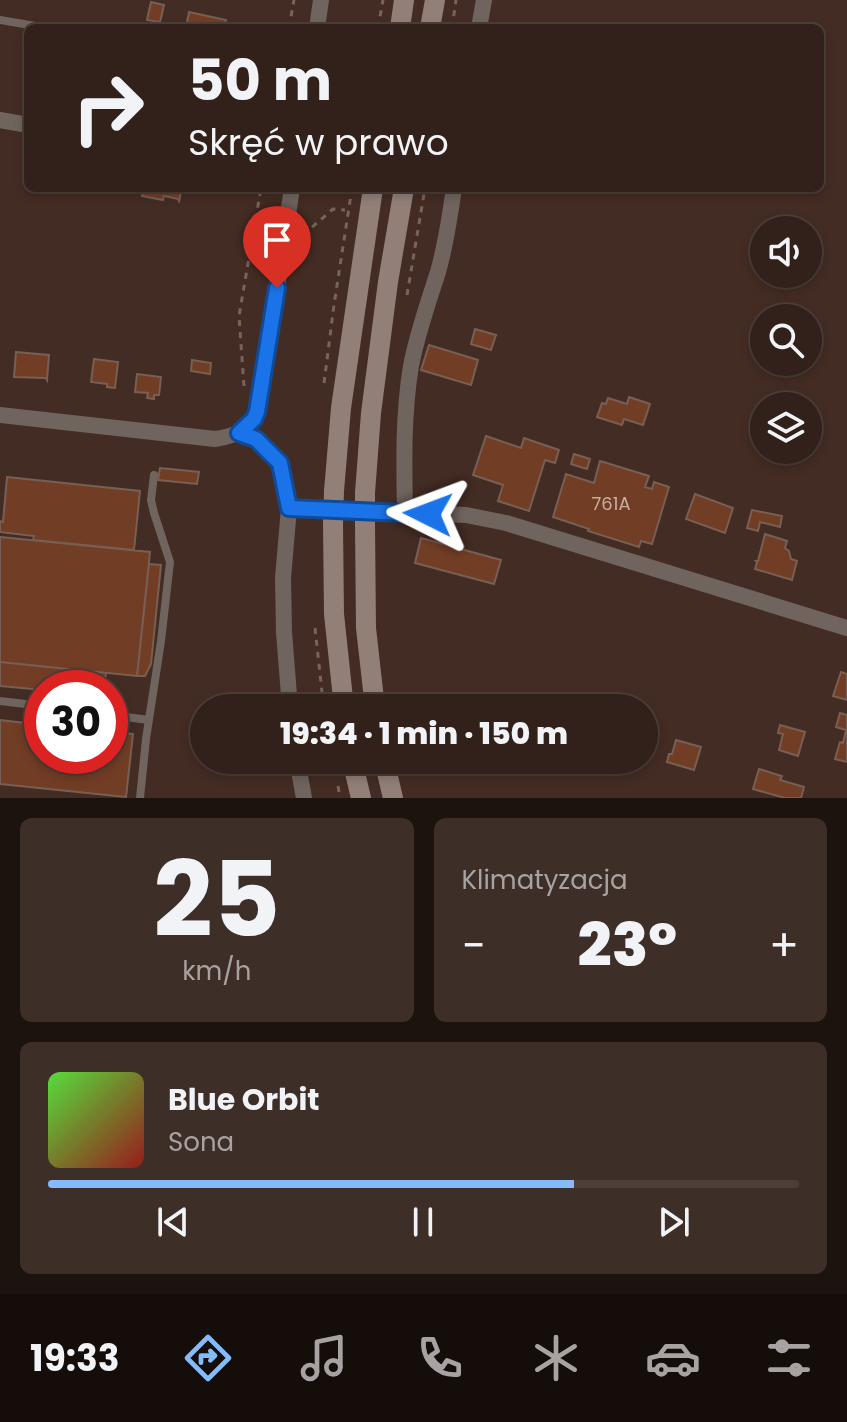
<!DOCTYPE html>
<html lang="pl">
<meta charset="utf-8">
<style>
body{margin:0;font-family:Poppins,sans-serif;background:#3d2e27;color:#f1f3f6;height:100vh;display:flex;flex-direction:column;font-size:30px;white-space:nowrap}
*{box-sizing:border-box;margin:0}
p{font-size:26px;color:#a8a3a2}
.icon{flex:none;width:44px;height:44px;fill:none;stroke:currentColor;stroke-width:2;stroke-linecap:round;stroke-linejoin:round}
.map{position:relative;height:798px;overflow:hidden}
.side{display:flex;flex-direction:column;gap:20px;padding:20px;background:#1c120e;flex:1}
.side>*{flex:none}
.guide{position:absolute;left:24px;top:24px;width:800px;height:168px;border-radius:12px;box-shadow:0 4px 12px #0003,0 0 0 2px #4d3e39;background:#32211a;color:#f1f3f6;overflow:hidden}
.controls{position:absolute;left:750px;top:216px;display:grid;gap:16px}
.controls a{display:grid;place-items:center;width:72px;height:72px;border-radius:50%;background:#32211a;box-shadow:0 4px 12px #0003,0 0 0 2px #4d3e39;font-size:40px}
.speed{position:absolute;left:24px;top:670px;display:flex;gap:16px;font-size:40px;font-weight:700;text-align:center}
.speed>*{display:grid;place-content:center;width:104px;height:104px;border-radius:50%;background:#32211a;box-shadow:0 4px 12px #0003,0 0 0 2px #4d3e39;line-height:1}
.speed .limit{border:12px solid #d22;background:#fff;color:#111}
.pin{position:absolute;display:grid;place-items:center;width:68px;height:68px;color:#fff;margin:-82px -34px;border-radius:50% 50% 50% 0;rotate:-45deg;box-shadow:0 0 8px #0007}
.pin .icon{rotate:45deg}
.me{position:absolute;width:88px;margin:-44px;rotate:273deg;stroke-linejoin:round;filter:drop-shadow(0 0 6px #0008)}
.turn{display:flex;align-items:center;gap:28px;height:168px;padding:0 32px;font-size:36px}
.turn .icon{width:104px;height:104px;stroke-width:2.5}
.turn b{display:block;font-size:56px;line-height:68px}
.big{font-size:60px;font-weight:800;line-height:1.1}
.side .widget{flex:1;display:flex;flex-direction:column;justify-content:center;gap:12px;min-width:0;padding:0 28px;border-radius:12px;background:#3d2e27}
.side .dial{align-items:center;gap:0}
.dial b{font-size:104px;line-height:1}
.song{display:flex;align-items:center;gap:24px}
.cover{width:96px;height:96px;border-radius:12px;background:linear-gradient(135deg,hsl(110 70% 55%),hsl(0 70% 35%))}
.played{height:8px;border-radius:4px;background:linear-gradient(90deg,#86bbfb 70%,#4d3e39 70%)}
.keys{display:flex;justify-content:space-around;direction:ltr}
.heat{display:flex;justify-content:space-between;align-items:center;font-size:44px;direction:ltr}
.side .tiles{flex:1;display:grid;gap:20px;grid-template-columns:1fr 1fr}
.widget:last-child{grid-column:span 2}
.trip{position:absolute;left:190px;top:694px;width:468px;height:80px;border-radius:40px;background:#32211a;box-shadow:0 4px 12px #0003,0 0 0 2px #4d3e39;font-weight:800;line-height:80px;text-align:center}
.menu{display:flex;height:128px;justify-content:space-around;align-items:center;background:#140d0a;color:#a8a3a2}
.menu .icon{width:56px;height:56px}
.menu .active{color:#86bbfb}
.menu b{font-size:36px;color:#f1f3f6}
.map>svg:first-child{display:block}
.building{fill:#723d25;stroke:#785f54;stroke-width:2}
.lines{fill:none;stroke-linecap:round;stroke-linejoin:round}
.path{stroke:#78645c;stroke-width:3;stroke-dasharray:6 6;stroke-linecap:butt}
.lane{stroke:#70645f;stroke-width:8}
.street{stroke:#70645f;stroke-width:16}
.secondary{stroke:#927f78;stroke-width:20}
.secondary-bridge{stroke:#927f78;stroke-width:20}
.route-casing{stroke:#114b97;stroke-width:20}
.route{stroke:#1a73e8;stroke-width:14}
.labels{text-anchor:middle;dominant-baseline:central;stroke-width:8;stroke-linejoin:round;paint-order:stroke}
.number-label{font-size:18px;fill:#c7aea4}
</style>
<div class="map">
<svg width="847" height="798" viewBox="0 0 847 798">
<rect width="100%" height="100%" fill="#432c23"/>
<path class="building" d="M151,2L164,5L160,22L147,20Z
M189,12L226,20L224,28H186Z
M141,188H182L179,201L178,199L164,196L163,200L142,196L144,189Z
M475,329L496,335L491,350L471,344Z
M429,345L478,360L471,385L421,370Z
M16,352L49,355L47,380L46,378L14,377Z
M94,359L118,362L115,388L107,387V384L91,382Z
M192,360L211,363L210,374L191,371Z
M137,374L161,377L159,395H154V399L147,398L148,393L135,392Z
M629,397L650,404L643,425L624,419L622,425L597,417L602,403L606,404L608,398L627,404Z
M486,436L521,448L524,438L559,450L555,463L545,460L529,511L498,501L503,485L473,475Z
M574,454L590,459L587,469L571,464Z
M600,461L649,476L645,487L652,489L654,482L669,487L652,544L641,541L639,547L588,531L589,529L553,517L566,474L594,483Z
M160,468L199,472L197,484L158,480Z
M7,477L140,491L134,550L33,540L34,536L0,532V521L3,522Z
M695,494L733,508L725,533L686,519Z
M752,510L782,516L780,527L760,522L758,531L747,528Z
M765,534L787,541L785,548L789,551L791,559L797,561L792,580L755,569L757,562L756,561H758Z
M0,537L150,552L137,676L0,662Z
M421,538L501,560L494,584L415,563Z
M149,564L161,565L151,664L145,676H137Z
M0,662L106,673L104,688H42V690L0,686Z
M841,672L847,674V700L833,696Z
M840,713L847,715V762L835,759L840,742L843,743L846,730L836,727Z
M0,720L42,725V756H110V732L133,734L126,797L0,784Z
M780,725L805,732L798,756L779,750L783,734L778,733Z
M676,740L701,747L694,770L667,762L669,754H672Z
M759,769L782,776L780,780L804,787L801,798H785L753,789Z"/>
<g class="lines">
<path class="path" d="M289,28L294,0
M378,28L383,0
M452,28L456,0
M254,228L270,230
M303,235L333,209L345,210
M407,295L425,188
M324,383L334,305L352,188
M244,386L239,316L261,188
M315,628L322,692
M338,786L340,798"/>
<path class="lane" d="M0,20L47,28
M0,701L42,706
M110,715L149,720
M140,798L146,739L161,641L170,562L154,513L151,500L154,475"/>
<path class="street" d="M317,28L321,0
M479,28L484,0
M0,120L28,125
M0,415L215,439C242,435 254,427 260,399L292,188
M239,433C253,438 273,450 280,463C285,473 288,497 289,508L283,578L284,632L290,708
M289,508L466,515L506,523L847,628
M405,512C404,464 403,414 411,366C417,334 428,303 438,272C446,244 450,216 454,188
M297,760L304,798"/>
<path class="secondary" d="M400,28L404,0
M430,28L435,0
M334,491L341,408L373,188
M365,493L371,413L388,282L404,188
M333,524L334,614L344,708
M365,525L366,628L375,708
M352,760L361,798
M384,760L393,798"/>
<path class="secondary-bridge" d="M333,524L334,491
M365,525V493"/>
</g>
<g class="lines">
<defs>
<path id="route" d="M277,288L257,412L254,419L239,433L256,439L280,463L289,508L428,514"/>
</defs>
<use href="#route" class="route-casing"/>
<use href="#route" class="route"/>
</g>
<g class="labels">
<g class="number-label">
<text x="611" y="503">761A</text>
</g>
</g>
</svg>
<div class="controls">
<a><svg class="icon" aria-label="sound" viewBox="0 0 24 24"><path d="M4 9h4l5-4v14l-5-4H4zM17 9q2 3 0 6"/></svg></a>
<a><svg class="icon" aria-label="search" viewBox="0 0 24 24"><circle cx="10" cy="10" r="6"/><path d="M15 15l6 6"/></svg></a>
<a><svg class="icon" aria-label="layers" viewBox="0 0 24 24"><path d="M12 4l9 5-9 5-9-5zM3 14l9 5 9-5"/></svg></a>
</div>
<div class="speed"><div class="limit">30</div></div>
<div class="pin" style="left:277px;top:288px;background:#d93025"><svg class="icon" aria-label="arrive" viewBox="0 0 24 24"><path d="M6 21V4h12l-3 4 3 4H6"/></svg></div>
<svg class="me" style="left:428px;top:514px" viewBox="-20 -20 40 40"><path d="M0-17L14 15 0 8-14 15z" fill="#1a73e8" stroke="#fff" stroke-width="4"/></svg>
<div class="trip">19:34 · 1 min · 150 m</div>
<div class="guide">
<div class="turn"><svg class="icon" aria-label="right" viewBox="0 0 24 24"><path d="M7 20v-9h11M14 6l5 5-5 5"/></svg><div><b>50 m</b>Skręć w prawo</div></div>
</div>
</div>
<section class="side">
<div class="tiles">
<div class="widget dial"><b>25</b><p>km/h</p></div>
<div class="widget"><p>Klimatyzacja</p>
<div class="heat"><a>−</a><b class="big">23°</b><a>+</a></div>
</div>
<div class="widget">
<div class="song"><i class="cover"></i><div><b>Blue Orbit</b><p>Sona</p></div></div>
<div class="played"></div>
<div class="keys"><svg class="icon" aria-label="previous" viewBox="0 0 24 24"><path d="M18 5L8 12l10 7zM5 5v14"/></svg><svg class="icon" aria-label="pause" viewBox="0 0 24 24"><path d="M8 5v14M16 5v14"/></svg><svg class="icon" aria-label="next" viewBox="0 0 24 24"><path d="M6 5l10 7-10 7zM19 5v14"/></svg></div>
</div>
</div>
</section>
<nav class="menu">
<b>19:33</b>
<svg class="icon active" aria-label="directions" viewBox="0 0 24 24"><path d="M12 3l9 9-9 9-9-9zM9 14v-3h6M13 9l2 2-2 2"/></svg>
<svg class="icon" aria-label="music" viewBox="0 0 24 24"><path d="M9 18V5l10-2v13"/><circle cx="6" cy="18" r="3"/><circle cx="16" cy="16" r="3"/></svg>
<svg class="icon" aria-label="phone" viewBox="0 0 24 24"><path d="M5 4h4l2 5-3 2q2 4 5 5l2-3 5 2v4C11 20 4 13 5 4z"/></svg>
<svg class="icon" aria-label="climate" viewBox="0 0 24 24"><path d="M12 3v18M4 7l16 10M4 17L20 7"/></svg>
<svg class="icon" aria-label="car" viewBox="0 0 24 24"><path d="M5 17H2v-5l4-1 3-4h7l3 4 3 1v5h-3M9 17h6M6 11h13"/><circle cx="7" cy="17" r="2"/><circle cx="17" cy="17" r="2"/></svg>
<svg class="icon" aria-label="filters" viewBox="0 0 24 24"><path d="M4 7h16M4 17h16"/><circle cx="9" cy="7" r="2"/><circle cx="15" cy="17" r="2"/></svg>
</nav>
